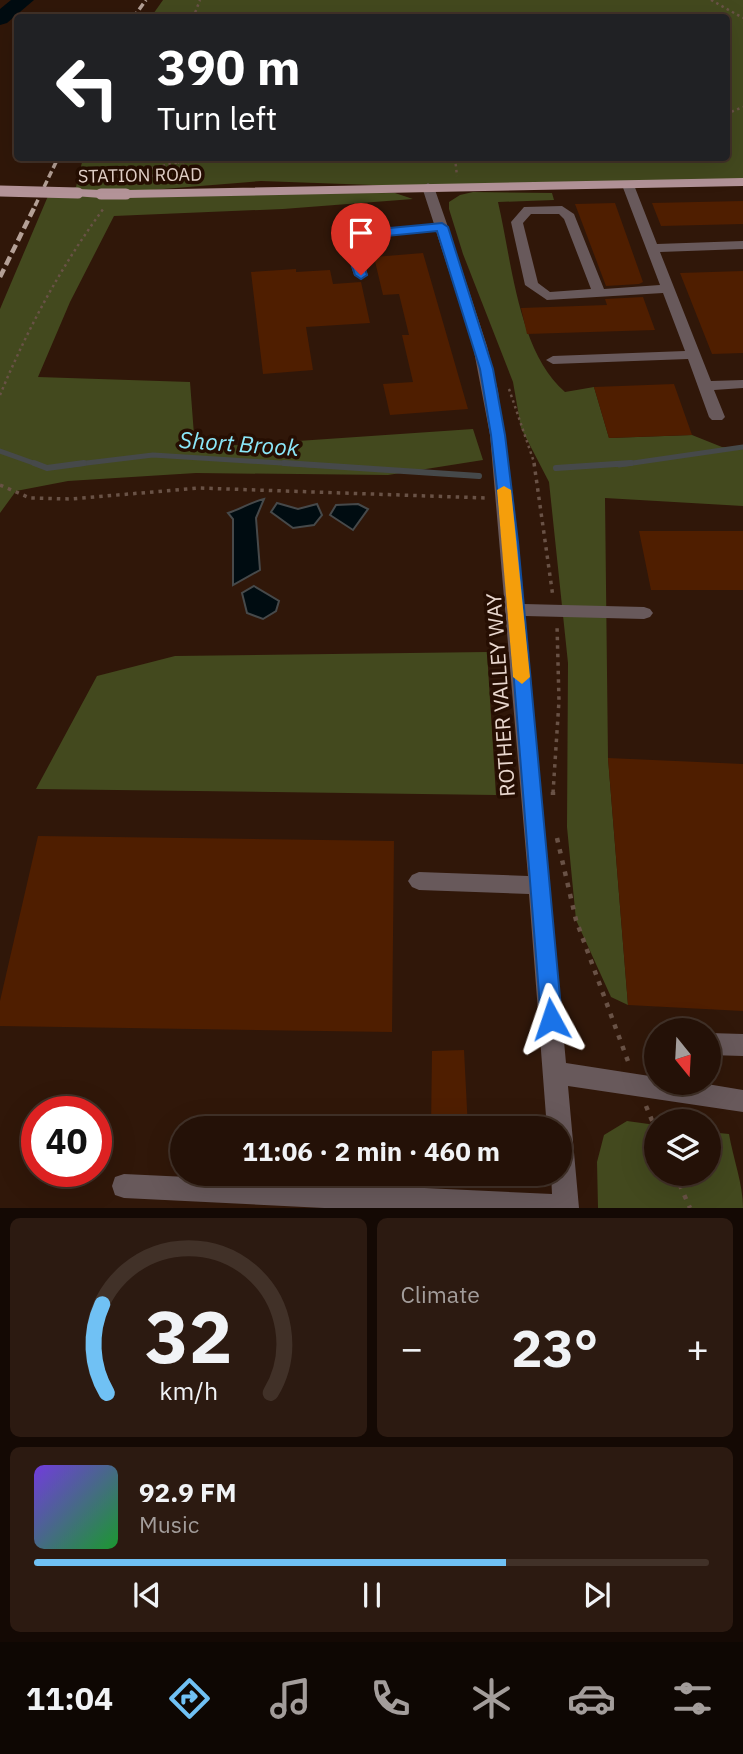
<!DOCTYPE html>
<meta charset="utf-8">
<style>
body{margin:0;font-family:"IBM Plex Sans",sans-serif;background:#2c1a11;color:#f1f3f6;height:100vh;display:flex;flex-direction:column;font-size:26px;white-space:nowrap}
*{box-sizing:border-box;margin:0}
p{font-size:23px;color:#a39d9b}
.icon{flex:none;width:38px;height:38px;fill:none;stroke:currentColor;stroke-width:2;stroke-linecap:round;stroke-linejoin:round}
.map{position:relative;height:1208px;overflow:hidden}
.details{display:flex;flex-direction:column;gap:10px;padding:10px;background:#140904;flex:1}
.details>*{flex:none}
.hud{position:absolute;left:14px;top:14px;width:716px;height:147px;border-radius:7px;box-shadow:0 7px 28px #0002,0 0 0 2px #413128;background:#202124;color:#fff;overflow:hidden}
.needle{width:46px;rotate:162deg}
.buttons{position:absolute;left:644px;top:1018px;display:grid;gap:14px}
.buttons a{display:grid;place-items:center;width:77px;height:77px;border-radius:50%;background:#241107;box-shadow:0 7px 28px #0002,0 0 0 2px #413128;font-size:35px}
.speed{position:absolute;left:21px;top:1096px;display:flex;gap:14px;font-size:35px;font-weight:700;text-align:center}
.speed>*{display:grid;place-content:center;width:91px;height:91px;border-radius:50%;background:#241107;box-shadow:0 7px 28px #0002,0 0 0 2px #413128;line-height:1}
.speed .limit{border:10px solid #d22;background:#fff;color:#111}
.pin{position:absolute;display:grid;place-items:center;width:60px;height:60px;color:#fff;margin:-72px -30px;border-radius:50% 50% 50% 0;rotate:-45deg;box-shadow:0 0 7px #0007}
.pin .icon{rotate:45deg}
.me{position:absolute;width:77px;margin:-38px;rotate:355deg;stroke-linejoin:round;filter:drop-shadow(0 0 5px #0008)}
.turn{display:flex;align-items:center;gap:24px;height:147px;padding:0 28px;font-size:32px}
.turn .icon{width:91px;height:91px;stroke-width:2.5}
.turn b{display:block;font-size:49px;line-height:60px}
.big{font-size:52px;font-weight:800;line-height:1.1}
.details .widget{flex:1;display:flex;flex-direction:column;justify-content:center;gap:10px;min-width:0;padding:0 24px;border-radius:10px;background:#2c1a11}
.details .dial{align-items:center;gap:0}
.dial svg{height:182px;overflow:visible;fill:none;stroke:#413128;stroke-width:7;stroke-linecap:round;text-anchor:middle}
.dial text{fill:#f1f3f6;stroke:none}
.song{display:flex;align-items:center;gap:21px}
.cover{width:84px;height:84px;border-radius:10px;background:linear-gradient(135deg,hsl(260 70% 55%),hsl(130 70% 35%))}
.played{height:7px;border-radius:4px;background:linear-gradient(90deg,#70c1f4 70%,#413128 70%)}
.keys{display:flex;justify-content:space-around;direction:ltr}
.heat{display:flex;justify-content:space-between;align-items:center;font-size:38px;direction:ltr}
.details .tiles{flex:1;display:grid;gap:10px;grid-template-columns:1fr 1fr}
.widget:last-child{grid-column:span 2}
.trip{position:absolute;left:170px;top:1116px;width:402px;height:70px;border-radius:35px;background:#241107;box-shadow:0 7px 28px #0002,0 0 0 2px #413128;font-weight:800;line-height:70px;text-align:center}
.tab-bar{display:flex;height:112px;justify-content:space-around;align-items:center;background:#0e0703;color:#a39d9b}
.tab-bar .icon{width:49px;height:49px}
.tab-bar .current{color:#70c1f4}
.tab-bar b{font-size:32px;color:#f1f3f6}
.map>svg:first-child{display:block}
.green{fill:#43491e}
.water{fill:#000c11;stroke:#46494a;stroke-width:2}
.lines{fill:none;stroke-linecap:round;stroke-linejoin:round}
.stream-far1{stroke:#46494a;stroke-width:5}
.stream{stroke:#46494a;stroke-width:6}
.river{fill:#000c11;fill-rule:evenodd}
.building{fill:#4f1e00}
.path-far2{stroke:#695246;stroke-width:2.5;stroke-dasharray:2.5 3.5;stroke-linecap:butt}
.path-far1{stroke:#695246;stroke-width:3.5;stroke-dasharray:3.5 5;stroke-linecap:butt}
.path{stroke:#695246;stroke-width:4.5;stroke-dasharray:4.5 7;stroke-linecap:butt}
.minor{fill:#68595b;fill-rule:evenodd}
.major{fill:#b39398;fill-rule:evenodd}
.rail-far1{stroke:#b4a096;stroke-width:3.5;stroke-dasharray:7 3.5;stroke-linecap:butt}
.rail{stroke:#b4a096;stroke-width:4.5;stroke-dasharray:9 4.5;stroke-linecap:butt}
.major-bridge{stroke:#b39398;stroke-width:11}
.route{fill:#1a73e8;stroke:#114b97;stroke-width:2}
.slow{fill:#f59e0b}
.labels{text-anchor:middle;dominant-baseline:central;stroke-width:7;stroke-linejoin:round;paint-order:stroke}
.far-street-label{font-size:18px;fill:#e9d7ce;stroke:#260e02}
.street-label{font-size:21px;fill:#e9d7ce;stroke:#260e02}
.water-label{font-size:23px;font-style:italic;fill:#8be7f9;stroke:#260e02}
</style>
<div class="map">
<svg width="743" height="1208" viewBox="0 0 743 1208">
<rect width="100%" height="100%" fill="#301709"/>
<path class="green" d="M163,0H743V182L428,187L261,181L101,194L395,193L413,199L283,209L114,216L70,302L38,377L190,382L195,448L473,429L483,460L388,475L196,473L68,481L16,491L0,513V309L48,196L76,187L83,158H726V18L151,17Z
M473,192L552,193L554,200L498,202C512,262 518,351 565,392L594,387L609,438L692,435L722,447L743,448V506L605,498L608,758L628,1005L611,997L576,920L567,827L568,663L549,482L521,428L513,382L463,254L449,209V202L460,195Z
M487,652L496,795L36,789L97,676L175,656Z
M627,1121L656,1125V1174H709V1132L729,1134C733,1158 743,1184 743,1208H598L597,1162L604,1135Z"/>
<path class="water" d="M264,499L256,518L260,570L233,585V519L228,513C241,509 251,502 264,499Z
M277,503L298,509L317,504L322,515L314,525L293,528L271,512Z
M358,504L368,509L353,530L330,515L336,505Z
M254,586L279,601L276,611L263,619L247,613L242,593Z"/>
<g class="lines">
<path class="stream-far1" d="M0,451L39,465
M70,465L153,455L312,465
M619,465L743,447"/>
<path class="stream" d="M34,463L47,468L84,463
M284,463L479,476
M556,468L631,463"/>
<path class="river" d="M11,0H34L7,23L0,25V9Z"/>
</g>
<path class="building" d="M743,201V224L661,226L652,203Z
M615,203L643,282L639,284L606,286L575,204Z
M423,253L468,409L390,415L383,384L413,382L402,335H409L399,294L383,295L374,257Z
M296,269V272L330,270L333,284L361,282L370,323L306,327L313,370L263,374L251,272Z
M743,271V353L712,354L680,273Z
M643,297L655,330L527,334L521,308L607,305L605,299Z
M674,384L692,435L609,438L594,387Z
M639,531H743V590H651Z
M608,758L743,764V1011L628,1005Z
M38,836L394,841L392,1032L0,1026V1001Z
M464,1050L468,1129H431L432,1051Z"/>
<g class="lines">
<path class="path-far2" d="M711,0L743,18
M193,18L200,0
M726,114L743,107
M455,158L457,176
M116,177L179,162L389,158
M145,178L185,166L171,158
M509,389L535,465
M0,395C28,328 61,266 104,208"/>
<path class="path-far1" d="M534,463L553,597
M0,485L30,498L71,499L199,488L486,498
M553,793L559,701L557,625"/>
<path class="path" d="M553,795V792
M557,838L576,920L629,1064
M646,1106L656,1130
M675,1174L690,1208"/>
<path class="minor" d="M628,181L634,185L657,244L743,241V249L660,252L711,381L743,380V388L714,390L725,417L722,420H712L709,417L688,359L553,364L546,360L553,356L685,351L663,293L547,300L525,285L511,222L524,207L562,206L574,214L604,289L660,285L622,185ZM531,214H559L564,219L591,289L550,292L538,283L523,223Z
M428,183L434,187L448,227L487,346L498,391L524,604L644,607L650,609L653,613L650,617L644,619L525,616L566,1063L656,1077V1083H701L743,1090V1112L568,1086L579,1208H324L124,1198L115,1195L112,1186L115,1177L124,1174L552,1194L551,1174H560V1129H547L529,894L419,890L412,887L408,881L412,875L419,872L528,876L490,435L473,346L436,231L355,239L368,275L361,279L354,275L342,236L348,232L434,224L422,187Z
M709,1033L743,1034V1056L709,1055Z"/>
<path class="major" d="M743,178V186L126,198L120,194L126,190Z
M78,189L101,190L107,194L101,198L74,196V190Z"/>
<path class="rail-far1" d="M133,18L146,0
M35,206L58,158"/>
<path class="rail" d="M0,277L36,204"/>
<path class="major-bridge" d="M0,191L78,193
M101,194H126"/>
</g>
<path class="route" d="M442,223L448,227L493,369L505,435L518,542L562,1019L559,1026L551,1029L544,1026L541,1019L503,542L491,435L480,369L437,231L355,239L367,275L361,279L355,275L342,236L348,232Z"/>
<path class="slow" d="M504,486L511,490L530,677L522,684L513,677L497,490Z"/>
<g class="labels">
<g class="far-street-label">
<text transform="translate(140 175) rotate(-1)">STATION ROAD</text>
</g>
<g class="street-label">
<text transform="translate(500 695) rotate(-94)">ROTHER VALLEY WAY</text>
</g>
<g class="water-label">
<text transform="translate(239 443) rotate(4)">Short Brook</text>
</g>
</g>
</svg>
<div class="buttons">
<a><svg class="needle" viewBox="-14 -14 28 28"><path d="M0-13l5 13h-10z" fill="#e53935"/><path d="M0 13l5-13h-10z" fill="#a39d9b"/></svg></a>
<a><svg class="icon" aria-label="layers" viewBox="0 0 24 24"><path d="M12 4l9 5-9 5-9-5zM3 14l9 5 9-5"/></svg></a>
</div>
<div class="speed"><div class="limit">40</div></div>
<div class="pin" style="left:361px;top:275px;background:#d93025"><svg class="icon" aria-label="arrive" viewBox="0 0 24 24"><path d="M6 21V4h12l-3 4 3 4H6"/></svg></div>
<svg class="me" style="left:551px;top:1019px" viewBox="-20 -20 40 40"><path d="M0-17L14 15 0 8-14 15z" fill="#1a73e8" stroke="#fff" stroke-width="4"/></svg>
<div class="trip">11:06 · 2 min · 460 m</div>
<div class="hud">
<div class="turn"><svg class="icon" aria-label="left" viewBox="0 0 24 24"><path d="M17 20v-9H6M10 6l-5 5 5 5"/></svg><div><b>390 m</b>Turn left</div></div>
</div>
</div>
<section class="details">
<div class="tiles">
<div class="widget dial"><svg viewBox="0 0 100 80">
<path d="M14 69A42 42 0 1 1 86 69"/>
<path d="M14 69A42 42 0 0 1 12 30" stroke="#70c1f4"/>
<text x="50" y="56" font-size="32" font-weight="700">32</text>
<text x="50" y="72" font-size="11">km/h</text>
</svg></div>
<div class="widget"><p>Climate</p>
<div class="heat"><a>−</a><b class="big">23°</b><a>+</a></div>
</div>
<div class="widget">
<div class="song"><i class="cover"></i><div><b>92.9 FM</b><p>Music</p></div></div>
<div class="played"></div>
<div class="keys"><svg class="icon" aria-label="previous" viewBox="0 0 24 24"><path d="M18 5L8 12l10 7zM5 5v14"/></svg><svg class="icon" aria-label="pause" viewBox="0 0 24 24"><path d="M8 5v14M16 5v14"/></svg><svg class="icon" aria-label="next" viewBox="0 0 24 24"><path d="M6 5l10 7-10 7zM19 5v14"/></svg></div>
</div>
</div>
</section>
<nav class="tab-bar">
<b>11:04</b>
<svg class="icon current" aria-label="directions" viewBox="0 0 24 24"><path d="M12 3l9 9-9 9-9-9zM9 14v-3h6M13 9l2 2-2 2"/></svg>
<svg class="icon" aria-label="music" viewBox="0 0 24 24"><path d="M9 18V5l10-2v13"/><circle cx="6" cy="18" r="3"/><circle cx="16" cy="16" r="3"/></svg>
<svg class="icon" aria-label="phone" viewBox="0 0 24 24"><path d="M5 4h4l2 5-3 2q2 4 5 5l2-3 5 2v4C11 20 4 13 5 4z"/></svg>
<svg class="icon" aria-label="climate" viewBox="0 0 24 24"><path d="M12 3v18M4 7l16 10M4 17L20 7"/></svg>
<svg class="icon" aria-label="car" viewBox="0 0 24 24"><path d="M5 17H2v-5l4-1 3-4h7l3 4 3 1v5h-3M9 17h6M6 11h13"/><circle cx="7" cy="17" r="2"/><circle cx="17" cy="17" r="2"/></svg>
<svg class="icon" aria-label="filters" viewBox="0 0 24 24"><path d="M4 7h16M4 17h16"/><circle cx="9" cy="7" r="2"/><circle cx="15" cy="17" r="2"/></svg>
</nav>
